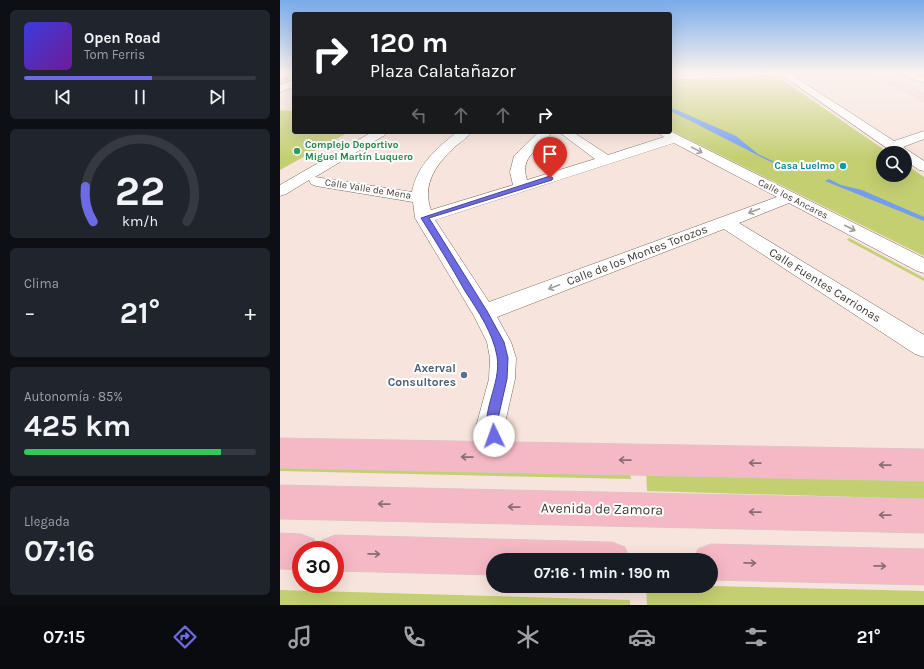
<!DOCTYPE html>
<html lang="es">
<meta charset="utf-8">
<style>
body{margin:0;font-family:Karla,sans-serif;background:#20242c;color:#f1f3f6;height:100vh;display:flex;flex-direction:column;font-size:15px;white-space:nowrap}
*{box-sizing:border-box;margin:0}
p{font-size:13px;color:#9ea1a6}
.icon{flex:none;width:22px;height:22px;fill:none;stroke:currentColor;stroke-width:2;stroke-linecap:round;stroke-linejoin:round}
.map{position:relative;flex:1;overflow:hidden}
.side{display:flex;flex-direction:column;gap:10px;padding:10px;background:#0d0f14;width:280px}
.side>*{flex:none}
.banner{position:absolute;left:12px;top:12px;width:380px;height:122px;border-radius:4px;box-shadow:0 4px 16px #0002;background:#202124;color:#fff;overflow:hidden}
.buttons{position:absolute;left:596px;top:146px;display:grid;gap:8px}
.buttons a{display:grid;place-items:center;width:36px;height:36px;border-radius:50%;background:#171b24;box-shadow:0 4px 16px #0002;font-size:20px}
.speed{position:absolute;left:12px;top:541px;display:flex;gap:8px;font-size:20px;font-weight:700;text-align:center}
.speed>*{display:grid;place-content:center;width:52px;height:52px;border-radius:50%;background:#171b24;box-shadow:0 4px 16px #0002;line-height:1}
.speed .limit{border:6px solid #d22;background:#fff;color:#111}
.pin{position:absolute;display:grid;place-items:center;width:34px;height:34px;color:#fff;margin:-41px -17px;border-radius:50% 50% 50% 0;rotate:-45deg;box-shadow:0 0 4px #0007}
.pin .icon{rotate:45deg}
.me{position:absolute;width:44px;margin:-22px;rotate:357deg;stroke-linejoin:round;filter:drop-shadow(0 0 3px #0008)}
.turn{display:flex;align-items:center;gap:14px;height:84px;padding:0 12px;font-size:18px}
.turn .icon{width:52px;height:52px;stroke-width:2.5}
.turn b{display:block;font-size:28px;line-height:34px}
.lanes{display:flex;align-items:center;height:38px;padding:0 12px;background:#0003;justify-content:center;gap:20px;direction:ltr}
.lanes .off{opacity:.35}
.big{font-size:30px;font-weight:700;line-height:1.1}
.side .card{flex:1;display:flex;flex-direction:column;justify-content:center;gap:6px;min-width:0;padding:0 14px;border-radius:6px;background:#20242c}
.side .dial{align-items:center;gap:0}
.dial svg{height:104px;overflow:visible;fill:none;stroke:#363941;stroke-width:7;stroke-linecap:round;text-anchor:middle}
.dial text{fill:#f1f3f6;stroke:none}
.song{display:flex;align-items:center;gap:12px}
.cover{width:48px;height:48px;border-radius:6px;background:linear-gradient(135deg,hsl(240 70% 55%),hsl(280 70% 35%))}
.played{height:4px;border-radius:2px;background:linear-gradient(90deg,#6e6ae4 55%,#363941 55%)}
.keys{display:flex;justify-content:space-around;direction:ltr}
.heat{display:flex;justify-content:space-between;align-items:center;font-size:22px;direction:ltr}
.charge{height:6px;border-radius:3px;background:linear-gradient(90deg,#34c759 85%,#363941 0)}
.trip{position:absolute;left:206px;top:553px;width:232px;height:40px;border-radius:20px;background:#171b24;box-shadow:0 4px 16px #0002;font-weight:700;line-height:40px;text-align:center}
.tabs{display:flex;height:64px;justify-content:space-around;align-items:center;background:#090b0e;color:#9ea1a6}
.tabs .icon{width:28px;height:28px}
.tabs .on{color:#6e6ae4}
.tabs b{font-size:18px;color:#f1f3f6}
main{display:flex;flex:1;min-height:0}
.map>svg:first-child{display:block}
.green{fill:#c4cf72}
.water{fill:#739ded}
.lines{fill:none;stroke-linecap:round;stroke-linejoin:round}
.minor-casing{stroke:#7a6962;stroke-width:1}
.major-casing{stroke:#cecccb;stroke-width:1}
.highway-casing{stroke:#cecccb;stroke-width:1}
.minor{fill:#fff;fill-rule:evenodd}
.major{fill:#f9d4dc;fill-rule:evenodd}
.highway{fill:#f5b8c5;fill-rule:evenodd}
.rail-casing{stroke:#9a8d87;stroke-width:2}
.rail{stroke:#fff;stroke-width:1.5;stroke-dasharray:4;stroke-linecap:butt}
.oneway{stroke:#a09c9b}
.oneway2{stroke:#8a6c70}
.route{fill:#6e6ae4;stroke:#484594}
.leisure-dot{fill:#2e9e5b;stroke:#fff;stroke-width:1.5}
.culture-dot{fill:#0f9aa8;stroke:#fff;stroke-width:1.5}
.service-dot{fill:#5c6f8a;stroke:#fff;stroke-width:1.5}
.labels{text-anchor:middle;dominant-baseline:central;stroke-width:4;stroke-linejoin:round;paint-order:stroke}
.far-leisure-label{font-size:10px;font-weight:bold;fill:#27864d;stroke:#fff;text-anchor:start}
.far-culture-label{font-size:10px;font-weight:bold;fill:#0d838f;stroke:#fff;text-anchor:end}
.far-street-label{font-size:10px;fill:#423a37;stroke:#fff}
.street-label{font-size:12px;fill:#423a37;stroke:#fff}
.service-label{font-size:12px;font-weight:bold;fill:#4e5e75;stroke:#fff;text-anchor:end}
.near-street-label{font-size:14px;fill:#423a37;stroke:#fff}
</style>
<main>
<section class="side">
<div class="card">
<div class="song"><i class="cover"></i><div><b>Open Road</b><p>Tom Ferris</p></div></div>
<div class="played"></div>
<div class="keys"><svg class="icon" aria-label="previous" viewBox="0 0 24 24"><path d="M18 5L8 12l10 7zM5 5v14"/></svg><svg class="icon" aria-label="pause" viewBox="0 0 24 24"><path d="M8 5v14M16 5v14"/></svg><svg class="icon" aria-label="next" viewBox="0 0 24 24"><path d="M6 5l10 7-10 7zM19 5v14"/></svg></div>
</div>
<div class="card dial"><svg viewBox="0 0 100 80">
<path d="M14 69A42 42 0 1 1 86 69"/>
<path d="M14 69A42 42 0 0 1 8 42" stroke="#6e6ae4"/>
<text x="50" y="56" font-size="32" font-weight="700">22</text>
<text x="50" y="72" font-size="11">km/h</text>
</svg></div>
<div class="card"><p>Clima</p>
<div class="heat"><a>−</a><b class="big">21°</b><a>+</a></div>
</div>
<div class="card"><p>Autonomía · 85%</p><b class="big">425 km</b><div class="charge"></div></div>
<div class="card"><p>Llegada</p><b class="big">07:16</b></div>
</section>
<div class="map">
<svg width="644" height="605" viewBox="0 0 644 605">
<rect width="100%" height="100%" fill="#f7e4dc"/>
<path class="green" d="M500,78L609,153H603V175H625V164L644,177V256L390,130V81Z
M0,110L14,111V132H69L0,170Z
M569,238L644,278V281L567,240Z
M0,463L350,468L351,479L0,471Z
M366,469L644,478V499L367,491Z
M366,586H431L644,591V605H367Z
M0,590L350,600V605H0Z"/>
<path class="water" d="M390,107L456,136L478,154L503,166H500C463,149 427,128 390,111Z
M549,179L561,185L582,190L644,217V221L545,181Z"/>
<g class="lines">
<defs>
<path id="minor" d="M417,73H497L493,76L390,80V74Z
M499,73H509L614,141L644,131V139L623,147L644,161V171L639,170L625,160V153H614Z
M631,73L644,76V82L628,78L626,76L628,74Z
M14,80V87L0,92V85Z
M390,131L644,258V273L637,271L509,203L459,223L644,335V357L635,354L444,229L217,317L231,342L236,358L235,379L225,423L237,457L233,468L222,472L211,468L199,436L197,423L209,379L210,358L207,342L194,316L135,218L133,202L36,186L31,184L29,180L6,194L0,196V185L92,132H107L105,135L35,177L132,192C137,165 157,148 177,132H191C188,137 182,141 177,145C158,162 141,183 151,210L233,185L230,172L234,156L259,132H272C260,150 239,155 247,180L315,159L279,132H293L328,155L384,137L377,132H390ZM394,143L497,197L209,302L155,220Z"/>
<path id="major" d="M590,73H602L644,94V101Z"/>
<path id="highway" d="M0,438L644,449V481L0,468Z
M0,485L644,499V533L0,519Z
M0,533L21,534L34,539L38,550L42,540L55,535L332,542L345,547L350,560H213V575L55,571V550H21V570L0,569Z
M431,544L644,549V585L431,580V560H413L418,549Z"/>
</defs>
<use href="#minor" class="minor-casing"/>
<use href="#major" class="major-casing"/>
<use href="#highway" class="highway-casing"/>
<use href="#minor" class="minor"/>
<use href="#major" class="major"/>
<use href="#highway" class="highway"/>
<defs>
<path id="rail" d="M0,81L14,75"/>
</defs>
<use href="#rail" class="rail-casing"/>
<use href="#rail" class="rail"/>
</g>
<defs><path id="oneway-shaft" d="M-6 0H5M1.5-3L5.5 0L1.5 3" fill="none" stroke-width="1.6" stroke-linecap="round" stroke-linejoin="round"/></defs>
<g class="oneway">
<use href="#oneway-shaft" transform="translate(417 150) rotate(27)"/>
<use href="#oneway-shaft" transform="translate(474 211) rotate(159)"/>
<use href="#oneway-shaft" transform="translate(570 228) rotate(27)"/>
<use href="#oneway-shaft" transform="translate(274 287) rotate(159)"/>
</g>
<g class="oneway2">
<use href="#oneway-shaft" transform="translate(187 457) rotate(-179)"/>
<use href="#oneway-shaft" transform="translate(345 460) rotate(-179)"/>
<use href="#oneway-shaft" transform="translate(475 463) rotate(-179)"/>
<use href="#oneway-shaft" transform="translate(605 465) rotate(-179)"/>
<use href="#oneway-shaft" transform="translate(104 504) rotate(-179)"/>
<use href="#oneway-shaft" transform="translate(234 507) rotate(-179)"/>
<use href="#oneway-shaft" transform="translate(475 512) rotate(-179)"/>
<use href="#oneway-shaft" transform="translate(605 515) rotate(-179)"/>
<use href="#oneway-shaft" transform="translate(94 554) rotate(1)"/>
<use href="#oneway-shaft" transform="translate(470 563) rotate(1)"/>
<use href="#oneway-shaft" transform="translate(600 566) rotate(1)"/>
</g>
<linearGradient id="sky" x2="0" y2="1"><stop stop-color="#79abea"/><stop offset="0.46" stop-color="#fbf3ef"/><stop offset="1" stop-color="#fbf3ef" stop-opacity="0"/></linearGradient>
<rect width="644" height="158" fill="url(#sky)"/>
<path class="route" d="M270,176L273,178L272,180L149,218L207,311L224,342L228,358L227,379L217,423L220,436L218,440L214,442L210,440C198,413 222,385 217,356C213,333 198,311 185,291C171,266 156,242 141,218Z"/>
<circle class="leisure-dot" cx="17" cy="151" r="4"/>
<circle class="culture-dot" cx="563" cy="166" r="4"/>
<circle class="service-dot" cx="184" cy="375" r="4"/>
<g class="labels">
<g class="far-leisure-label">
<text x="25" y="145">Complejo Deportivo<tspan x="25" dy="12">Miguel Martín Luquero</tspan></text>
</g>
<g class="far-culture-label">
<text x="555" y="166">Casa Luelmo</text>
</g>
<g class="far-street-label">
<text transform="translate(88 189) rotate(9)">Calle Valle de Mena</text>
<text transform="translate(513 199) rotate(27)">Calle los Ancares</text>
</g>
<g class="street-label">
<text transform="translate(357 255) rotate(-21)">Calle de los Montes Torozos</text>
<text transform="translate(545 285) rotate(32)">Calle Fuentes Carrionas</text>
</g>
<g class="service-label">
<text x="176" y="368">Axerval<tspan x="176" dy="14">Consultores</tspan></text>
</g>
<g class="near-street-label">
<text transform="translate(322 509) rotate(1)">Avenida de Zamora</text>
</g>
</g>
</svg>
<div class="buttons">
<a><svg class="icon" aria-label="search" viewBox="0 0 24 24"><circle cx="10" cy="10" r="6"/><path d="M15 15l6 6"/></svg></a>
</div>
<div class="speed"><div class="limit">30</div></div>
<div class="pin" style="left:270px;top:178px;background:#d93025"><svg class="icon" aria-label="arrive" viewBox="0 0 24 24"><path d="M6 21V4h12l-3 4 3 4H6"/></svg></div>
<svg class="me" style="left:214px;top:436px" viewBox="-20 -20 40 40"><circle r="19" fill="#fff"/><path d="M0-13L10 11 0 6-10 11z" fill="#6e6ae4"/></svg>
<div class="trip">07:16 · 1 min · 190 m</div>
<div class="banner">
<div class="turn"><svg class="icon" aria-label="right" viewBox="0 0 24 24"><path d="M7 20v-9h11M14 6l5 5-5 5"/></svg><div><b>120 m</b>Plaza Calatañazor</div></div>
<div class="lanes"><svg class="icon off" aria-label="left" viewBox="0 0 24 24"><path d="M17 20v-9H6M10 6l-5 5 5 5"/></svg><svg class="icon off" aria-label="ahead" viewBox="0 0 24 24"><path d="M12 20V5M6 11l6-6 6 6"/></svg><svg class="icon off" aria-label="ahead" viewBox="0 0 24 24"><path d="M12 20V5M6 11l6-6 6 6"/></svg><svg class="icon" aria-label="right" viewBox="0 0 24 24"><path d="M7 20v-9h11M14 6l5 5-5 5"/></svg></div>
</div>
</div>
</main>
<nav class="tabs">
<b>07:15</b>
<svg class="icon on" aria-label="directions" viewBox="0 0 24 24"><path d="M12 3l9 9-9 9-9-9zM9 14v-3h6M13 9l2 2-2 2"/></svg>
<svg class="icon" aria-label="music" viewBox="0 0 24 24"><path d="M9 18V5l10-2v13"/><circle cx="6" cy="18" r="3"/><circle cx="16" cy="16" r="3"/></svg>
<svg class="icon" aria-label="phone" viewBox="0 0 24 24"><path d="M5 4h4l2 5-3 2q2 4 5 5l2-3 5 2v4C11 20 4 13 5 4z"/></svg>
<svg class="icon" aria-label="climate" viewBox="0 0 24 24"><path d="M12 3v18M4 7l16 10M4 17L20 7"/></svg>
<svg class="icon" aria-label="car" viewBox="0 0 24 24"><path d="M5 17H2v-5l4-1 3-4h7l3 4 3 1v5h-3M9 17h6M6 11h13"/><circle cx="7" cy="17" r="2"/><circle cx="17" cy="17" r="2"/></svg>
<svg class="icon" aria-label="filters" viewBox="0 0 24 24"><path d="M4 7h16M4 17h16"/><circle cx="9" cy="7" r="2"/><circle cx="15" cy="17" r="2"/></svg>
<b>21°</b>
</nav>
